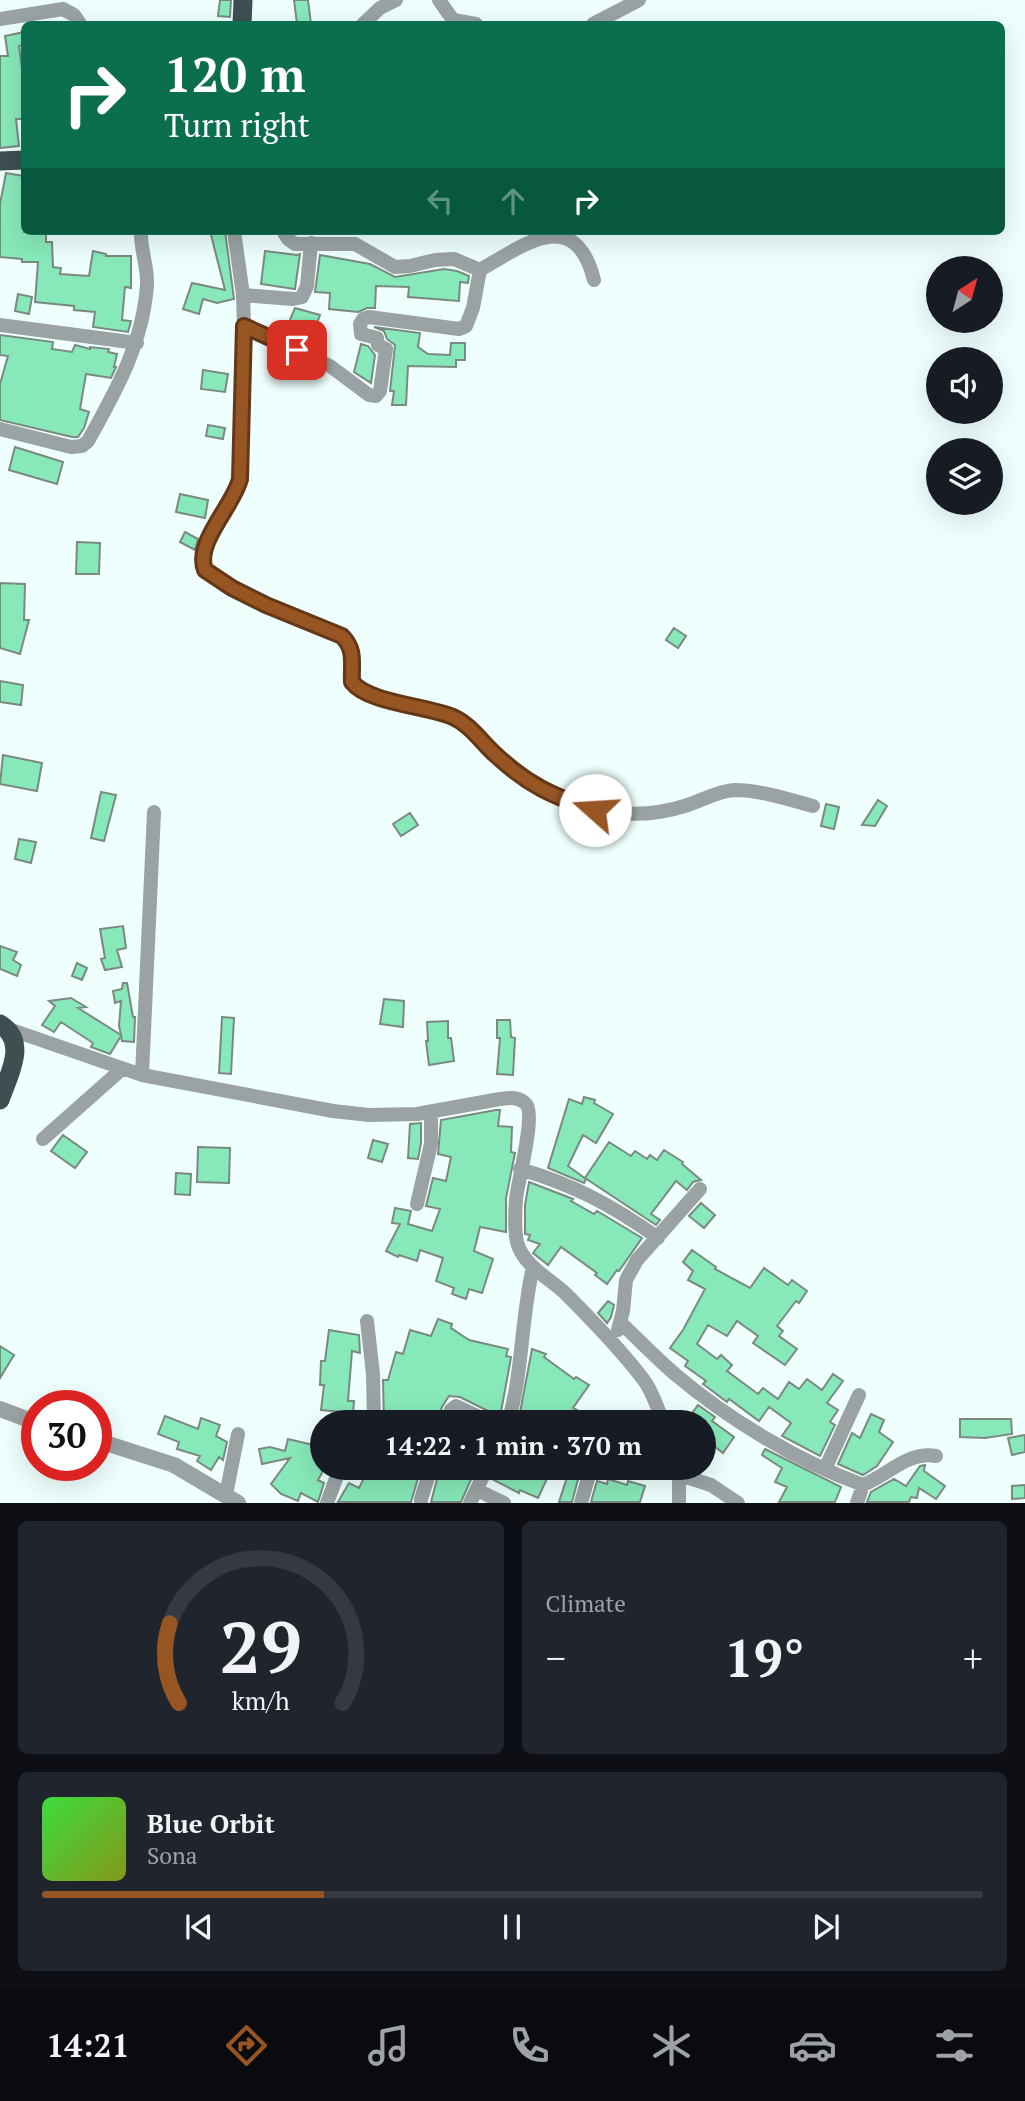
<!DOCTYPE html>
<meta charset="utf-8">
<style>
body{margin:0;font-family:"PT Serif",serif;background:#20242c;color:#f1f3f6;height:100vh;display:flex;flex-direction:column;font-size:26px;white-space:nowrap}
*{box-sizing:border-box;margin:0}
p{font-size:23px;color:#9ea1a6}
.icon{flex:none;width:38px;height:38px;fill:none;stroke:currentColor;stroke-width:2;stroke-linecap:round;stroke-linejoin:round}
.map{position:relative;height:1503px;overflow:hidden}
.sheet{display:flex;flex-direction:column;gap:18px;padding:18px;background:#0d0f14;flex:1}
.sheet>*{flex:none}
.hud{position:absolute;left:21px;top:21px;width:984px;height:214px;border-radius:10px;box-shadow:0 7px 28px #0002;background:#0b6e4f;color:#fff;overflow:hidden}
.needle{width:46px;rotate:36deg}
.buttons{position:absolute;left:926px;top:256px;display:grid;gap:14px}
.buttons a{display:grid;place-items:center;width:77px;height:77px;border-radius:50%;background:#171b24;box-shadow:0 7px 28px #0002;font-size:35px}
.speed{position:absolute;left:21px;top:1390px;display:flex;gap:14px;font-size:35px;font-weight:700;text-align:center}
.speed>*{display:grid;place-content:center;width:91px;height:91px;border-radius:50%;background:#171b24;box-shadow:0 7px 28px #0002;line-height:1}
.speed .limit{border:10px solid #d22;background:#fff;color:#111}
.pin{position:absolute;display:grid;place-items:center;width:60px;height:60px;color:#fff;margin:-30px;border-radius:14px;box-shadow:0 4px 10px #0006}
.me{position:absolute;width:77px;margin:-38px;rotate:289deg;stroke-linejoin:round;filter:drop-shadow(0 0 5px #0008)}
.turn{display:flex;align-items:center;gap:24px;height:147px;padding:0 28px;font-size:32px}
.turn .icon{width:91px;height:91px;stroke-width:2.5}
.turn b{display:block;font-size:49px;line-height:60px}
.lanes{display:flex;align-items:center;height:66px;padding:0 28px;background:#0003;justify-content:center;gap:35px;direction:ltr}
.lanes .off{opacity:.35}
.big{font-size:52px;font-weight:700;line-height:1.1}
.sheet .widget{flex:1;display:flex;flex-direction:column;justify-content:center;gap:10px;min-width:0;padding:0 24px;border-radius:10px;background:#20242c}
.sheet .dial{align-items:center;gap:0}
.dial svg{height:182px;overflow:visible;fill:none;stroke:#363941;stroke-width:7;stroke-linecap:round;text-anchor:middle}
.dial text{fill:#f1f3f6;stroke:none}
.song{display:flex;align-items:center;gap:21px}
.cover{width:84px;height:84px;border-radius:10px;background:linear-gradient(135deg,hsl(120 70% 55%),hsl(70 70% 35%))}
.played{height:7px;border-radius:4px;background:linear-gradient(90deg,#985524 30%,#363941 30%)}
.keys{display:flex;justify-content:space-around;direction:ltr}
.heat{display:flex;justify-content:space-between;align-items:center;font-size:38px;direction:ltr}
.sheet .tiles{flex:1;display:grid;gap:18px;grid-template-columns:1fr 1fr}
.widget:last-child{grid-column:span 2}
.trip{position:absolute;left:310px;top:1410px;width:406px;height:70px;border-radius:35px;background:#171b24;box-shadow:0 7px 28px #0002;font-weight:700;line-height:70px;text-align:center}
.tabs{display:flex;height:112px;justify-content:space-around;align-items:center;background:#090b0e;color:#9ea1a6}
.tabs .icon{width:49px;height:49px}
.tabs .active{color:#985524}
.tabs b{font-size:32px;color:#f1f3f6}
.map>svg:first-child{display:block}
.building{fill:#87e9b9;stroke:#7a8a81;stroke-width:2}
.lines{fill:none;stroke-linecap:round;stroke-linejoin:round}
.minor{stroke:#9aa2a4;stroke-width:14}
.tertiary{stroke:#9aa2a4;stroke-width:16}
.trunk{stroke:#3e4e52;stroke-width:19}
.route-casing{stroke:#633717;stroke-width:18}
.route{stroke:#985524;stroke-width:12}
</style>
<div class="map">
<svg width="1025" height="1503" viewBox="0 0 1025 1503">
<rect width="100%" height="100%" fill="#eefffd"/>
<path class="building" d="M220,0H231L230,17L218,16Z
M294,0H308L311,24H297Z
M24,32V45L19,46L24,84V119H16L19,146L0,148V56H8L5,36Z
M6,173L24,176V232L46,231V242H52L53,267L61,268L60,274L89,276L93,251L106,254V256H131V288L125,287L122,320L131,321L128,332L93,327L95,312L74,310V306L35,302L38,262H22V259L0,257V204Z
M210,231H225L234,299L217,303L203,299L199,314L183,309L192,283L225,290Z
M265,251L297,255L300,254L295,289L261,284Z
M320,255L370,264L395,277L444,269L457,271L469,276L468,283L460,282L459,301L408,297L409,287L376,286L375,308H367L358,312L329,309L330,293L315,292Z
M18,294L32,297L29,314L15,311Z
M295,308L320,315L311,340L294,333L297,326L289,322Z
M374,327L420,333L418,347L428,354L450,355L451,343H465V360H456V367L408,366L406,405H392L394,391H390L395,345L387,339L384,331Z
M0,335L53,342L52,349L72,352L75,345L90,349V347L109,349L108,352L117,354L114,367H116L111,378L86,374L80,409L89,412L84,428L78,437H72L0,420V384L8,356L0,355Z
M361,344L368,346L375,355L371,383L354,372Z
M203,370L228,374L225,392L201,389Z
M208,425L225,428L223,439L206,436Z
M15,447L63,462L57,484L9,470Z
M180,494L208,500L205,518L176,512Z
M185,532L198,539L195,550L180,542Z
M77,542L100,543L99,574H76Z
M0,583L25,584L24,620H29L20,654L0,648Z
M674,628L686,636L678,648L666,640Z
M0,681L23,685L21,705L0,702Z
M3,755L42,763L37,791L0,784Z
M101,792L116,795L104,841L91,838Z
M878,800L887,806L875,826L862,825Z
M826,804L839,807L834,829L821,826Z
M410,813L418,825L401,836L393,824Z
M19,839L36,842L31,863L15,859Z
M123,926L126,948L117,950L122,967L105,970L101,959L105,958L100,929Z
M0,946L17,952L13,960L21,965L17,976L0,969Z
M77,963L87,968L82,980L72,976Z
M123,983H127L133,1017H135L134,1042L122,1041L121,1036L110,1054L91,1047L93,1043L61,1022L54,1032L42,1025L55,1006L49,1001L71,998L86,1007L78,1008L121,1035L119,1026L121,1001L115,1003L113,991L122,989Z
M384,999L404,1001L403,1027L380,1024Z
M222,1017L234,1018L231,1074L219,1073Z
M497,1020H510L511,1037L515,1038L513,1075L497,1074L500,1038H497Z
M448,1021V1038H451L454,1061L429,1065L426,1041H428L427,1022Z
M584,1097L595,1100L594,1103L613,1114L596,1143L583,1135L568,1166L586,1179L584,1183L548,1168L569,1099L582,1104Z
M496,1110H500L498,1126L512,1127L511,1152L515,1153L506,1198V1232L480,1227L474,1251L493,1259L482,1293L469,1289L466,1299L452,1294L454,1288L436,1281L443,1258L420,1250L417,1261L399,1255L398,1257L386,1251L400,1224L392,1223L395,1208L411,1211L408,1224L432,1231L440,1209L426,1206L433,1178L446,1181L451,1157L438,1154L441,1120Z
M421,1123V1143L418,1159L408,1158L410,1124Z
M63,1135L87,1152L75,1168L51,1151Z
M373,1140L388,1144L382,1162L368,1158Z
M609,1142L631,1156L635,1151L647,1159L650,1155L657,1160L664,1150L683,1162L682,1164L701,1180L693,1182L687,1190L676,1181L651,1214L660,1220L656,1225L585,1178Z
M198,1147L230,1148L229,1183L197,1182Z
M176,1173L191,1174L190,1195L175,1194Z
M529,1182L573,1199L571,1201L594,1214L597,1211L642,1238L619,1271L617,1270L607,1284L595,1275L597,1273L561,1247L548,1265L533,1253L540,1244L528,1240L530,1235L525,1234V1205Z
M701,1203L715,1215L704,1228L689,1216Z
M692,1250L716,1267L715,1269L750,1288L764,1268L788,1285L792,1280L807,1291L799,1303L796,1301L777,1326L783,1331L779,1336L797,1349L785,1365L753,1343L758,1336L737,1321L727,1336L708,1325L697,1344L717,1359L721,1355L732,1365L727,1371L758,1394L763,1388L778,1399L789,1382L799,1389L807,1379L822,1390L833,1374L843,1381L827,1403L838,1410L830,1422L835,1425L820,1456L782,1436L791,1423L769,1407L759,1421L729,1399L727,1402L703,1384L706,1381L685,1366L688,1361L670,1348L683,1330L705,1289L688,1280L693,1271L683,1262Z
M608,1301L614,1305L611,1317L607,1323L598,1313Z
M438,1319L452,1324L451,1328L469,1340L508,1349L506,1356L511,1357L510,1363L500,1417L460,1397L449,1396L442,1407L437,1423H384L383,1380H388L396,1352L403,1354L410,1330L431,1336Z
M329,1330L359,1335L360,1353L352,1351L348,1401H354L353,1413L321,1410L324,1385H320L321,1361H325Z
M0,1346L14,1355L0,1378Z
M532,1349L546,1354L544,1357L574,1379L576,1377L589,1385L573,1408L601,1423H568L563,1415L558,1413L547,1415L542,1423H518Z
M698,1405L715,1417L712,1421L734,1437L723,1453L704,1438V1423H699L690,1416Z
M871,1414L884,1420L879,1432L893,1442L877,1466L863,1475L838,1464L852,1433L860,1438Z
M165,1416L198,1429L201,1418L220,1425L216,1436L227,1442L223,1460L219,1457L211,1470L197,1461L200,1456L177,1449L179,1442L158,1434Z
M960,1419H1011L1012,1434L985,1438L960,1437Z
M1025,1435V1452L1012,1455L1008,1438Z
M288,1439L322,1447V1473L318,1480L324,1483L318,1502L301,1493L298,1501L281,1494L271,1484L290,1458L262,1464L259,1449L270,1447L285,1451Z
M765,1449L841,1487L835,1502H779L787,1487L775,1482L782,1468L762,1455Z
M925,1465L924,1471L945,1486L936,1499L919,1488L917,1498L911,1497L909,1502H867L871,1492L894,1479L906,1486L920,1466Z
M375,1468H403L418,1478L411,1502H338L349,1483L359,1488L363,1480L372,1475Z
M440,1468H466L474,1473L461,1502H431Z
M497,1468H517L535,1477L539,1468H552L538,1498L520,1490L519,1493L492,1479Z
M570,1468H581L572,1502H559Z
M608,1479L627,1485L628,1481L645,1486L640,1502H591L597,1481L607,1484Z
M1025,1485V1498L1012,1499V1486Z"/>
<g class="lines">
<path class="minor" d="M439,0L453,20L476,24
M0,19L63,9L74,15L80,24
M363,24L380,8L396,0
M593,24L639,0
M234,231L243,295L244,326L240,479C234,505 194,543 205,570L218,580L266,605L342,636C356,650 351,664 352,682C367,702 428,707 452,717C471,725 482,743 496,756C524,781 556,800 593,809C626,817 657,815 688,805C703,800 718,791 734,790C760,790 788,799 813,806
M283,231L288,239L295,244H355L395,267L410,266L435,260L454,259L480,270
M243,295L293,299L302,297L307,286L311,243
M0,325L137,343
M244,326L330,366L369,395L376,396L380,391L386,349L378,345L377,338L361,334L360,324L363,319L369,317L459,329L466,326L473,308L480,270C525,244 575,205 594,280
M0,429L71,447L82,446L88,441C116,391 143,343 147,285C148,266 140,249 141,231
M6,1028L142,1075L333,1111L369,1115L417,1114L500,1099C509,1098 519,1096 526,1104C536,1115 518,1181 516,1199C515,1213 514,1228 517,1242C523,1266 551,1279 567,1295C594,1322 621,1350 643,1379C653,1391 657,1409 664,1423
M142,1075L154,812
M43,1139L122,1069
M520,1169C574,1185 612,1205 658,1238
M417,1204L431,1144V1112
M367,1321L373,1374L374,1423
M621,1323C639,1340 657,1359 676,1375C728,1419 799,1462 863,1485L857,1503
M618,1330L623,1311L626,1280L637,1260L700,1189
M446,1423L451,1410L456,1406L492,1423
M508,1423C523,1372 521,1318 533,1267
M552,1423H558
M352,1468L362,1471L366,1468
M679,1468V1503
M825,1469L859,1395
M680,1475L711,1485L738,1503
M863,1485C888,1475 908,1451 936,1456
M477,1490L504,1503
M226,1495L238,1434
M327,1503L340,1468
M421,1503V1499L431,1468
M470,1503L487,1468
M581,1503L591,1468"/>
<path class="tertiary" d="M0,1409L37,1423
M96,1440L174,1465L238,1503"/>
<path class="trunk" d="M242,24L243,0
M0,161L24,160
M0,1024C29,1042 8,1076 0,1100"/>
</g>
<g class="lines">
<defs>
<path id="route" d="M297,350L244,326L240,479C234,505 194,543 205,570L232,588L266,605L342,636C356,650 351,664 352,682C368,703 428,706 453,717C471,725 482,743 497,756C528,785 554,797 595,810"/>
</defs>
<use href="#route" class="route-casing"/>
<use href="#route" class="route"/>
</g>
</svg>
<div class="buttons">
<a><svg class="needle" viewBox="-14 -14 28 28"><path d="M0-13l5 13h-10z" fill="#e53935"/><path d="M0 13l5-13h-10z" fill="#9ea1a6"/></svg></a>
<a><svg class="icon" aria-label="sound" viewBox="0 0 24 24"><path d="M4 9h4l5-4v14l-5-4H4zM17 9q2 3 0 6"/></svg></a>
<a><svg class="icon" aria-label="layers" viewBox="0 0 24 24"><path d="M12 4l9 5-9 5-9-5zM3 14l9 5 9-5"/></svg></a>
</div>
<div class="speed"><div class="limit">30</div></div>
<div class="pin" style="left:297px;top:350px;background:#d93025"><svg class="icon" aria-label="arrive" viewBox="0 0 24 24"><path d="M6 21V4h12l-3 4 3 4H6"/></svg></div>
<svg class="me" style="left:595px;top:810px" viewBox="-20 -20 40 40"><circle r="19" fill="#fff"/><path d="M0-13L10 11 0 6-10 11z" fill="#985524"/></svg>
<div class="trip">14:22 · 1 min · 370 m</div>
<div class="hud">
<div class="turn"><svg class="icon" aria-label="right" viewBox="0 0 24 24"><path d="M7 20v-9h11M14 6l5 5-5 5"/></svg><div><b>120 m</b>Turn right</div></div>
<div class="lanes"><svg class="icon off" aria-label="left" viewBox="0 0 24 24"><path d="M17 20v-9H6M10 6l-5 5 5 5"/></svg><svg class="icon off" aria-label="ahead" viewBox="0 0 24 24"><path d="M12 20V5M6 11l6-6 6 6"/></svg><svg class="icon" aria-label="right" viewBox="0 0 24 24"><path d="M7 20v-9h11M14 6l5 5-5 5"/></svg></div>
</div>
</div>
<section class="sheet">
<div class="tiles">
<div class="widget dial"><svg viewBox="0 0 100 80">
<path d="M14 69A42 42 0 1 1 86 69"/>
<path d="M14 69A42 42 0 0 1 10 34" stroke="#985524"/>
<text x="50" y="56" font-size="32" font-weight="700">29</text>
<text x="50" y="72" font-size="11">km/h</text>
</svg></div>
<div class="widget"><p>Climate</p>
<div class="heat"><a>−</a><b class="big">19°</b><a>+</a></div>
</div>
<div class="widget">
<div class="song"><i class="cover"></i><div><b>Blue Orbit</b><p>Sona</p></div></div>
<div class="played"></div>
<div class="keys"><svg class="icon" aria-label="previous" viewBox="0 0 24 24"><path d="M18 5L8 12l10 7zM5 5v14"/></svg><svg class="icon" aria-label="pause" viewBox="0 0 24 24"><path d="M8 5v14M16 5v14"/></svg><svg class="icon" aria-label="next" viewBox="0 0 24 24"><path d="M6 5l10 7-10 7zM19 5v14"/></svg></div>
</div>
</div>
</section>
<nav class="tabs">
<b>14:21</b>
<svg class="icon active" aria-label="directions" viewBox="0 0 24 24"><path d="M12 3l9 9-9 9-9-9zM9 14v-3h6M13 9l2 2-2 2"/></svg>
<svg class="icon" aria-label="music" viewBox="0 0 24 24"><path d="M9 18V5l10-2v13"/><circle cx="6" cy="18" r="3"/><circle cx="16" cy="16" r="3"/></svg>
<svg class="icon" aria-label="phone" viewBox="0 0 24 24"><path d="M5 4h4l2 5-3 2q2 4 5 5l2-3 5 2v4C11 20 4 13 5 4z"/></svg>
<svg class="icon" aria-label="climate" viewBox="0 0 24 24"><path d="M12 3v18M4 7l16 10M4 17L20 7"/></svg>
<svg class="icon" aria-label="car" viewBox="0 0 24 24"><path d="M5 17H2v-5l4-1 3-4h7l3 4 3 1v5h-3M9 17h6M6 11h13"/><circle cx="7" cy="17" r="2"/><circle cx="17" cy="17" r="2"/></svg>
<svg class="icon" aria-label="filters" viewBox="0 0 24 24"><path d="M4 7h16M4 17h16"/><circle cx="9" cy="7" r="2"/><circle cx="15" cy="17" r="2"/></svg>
</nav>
